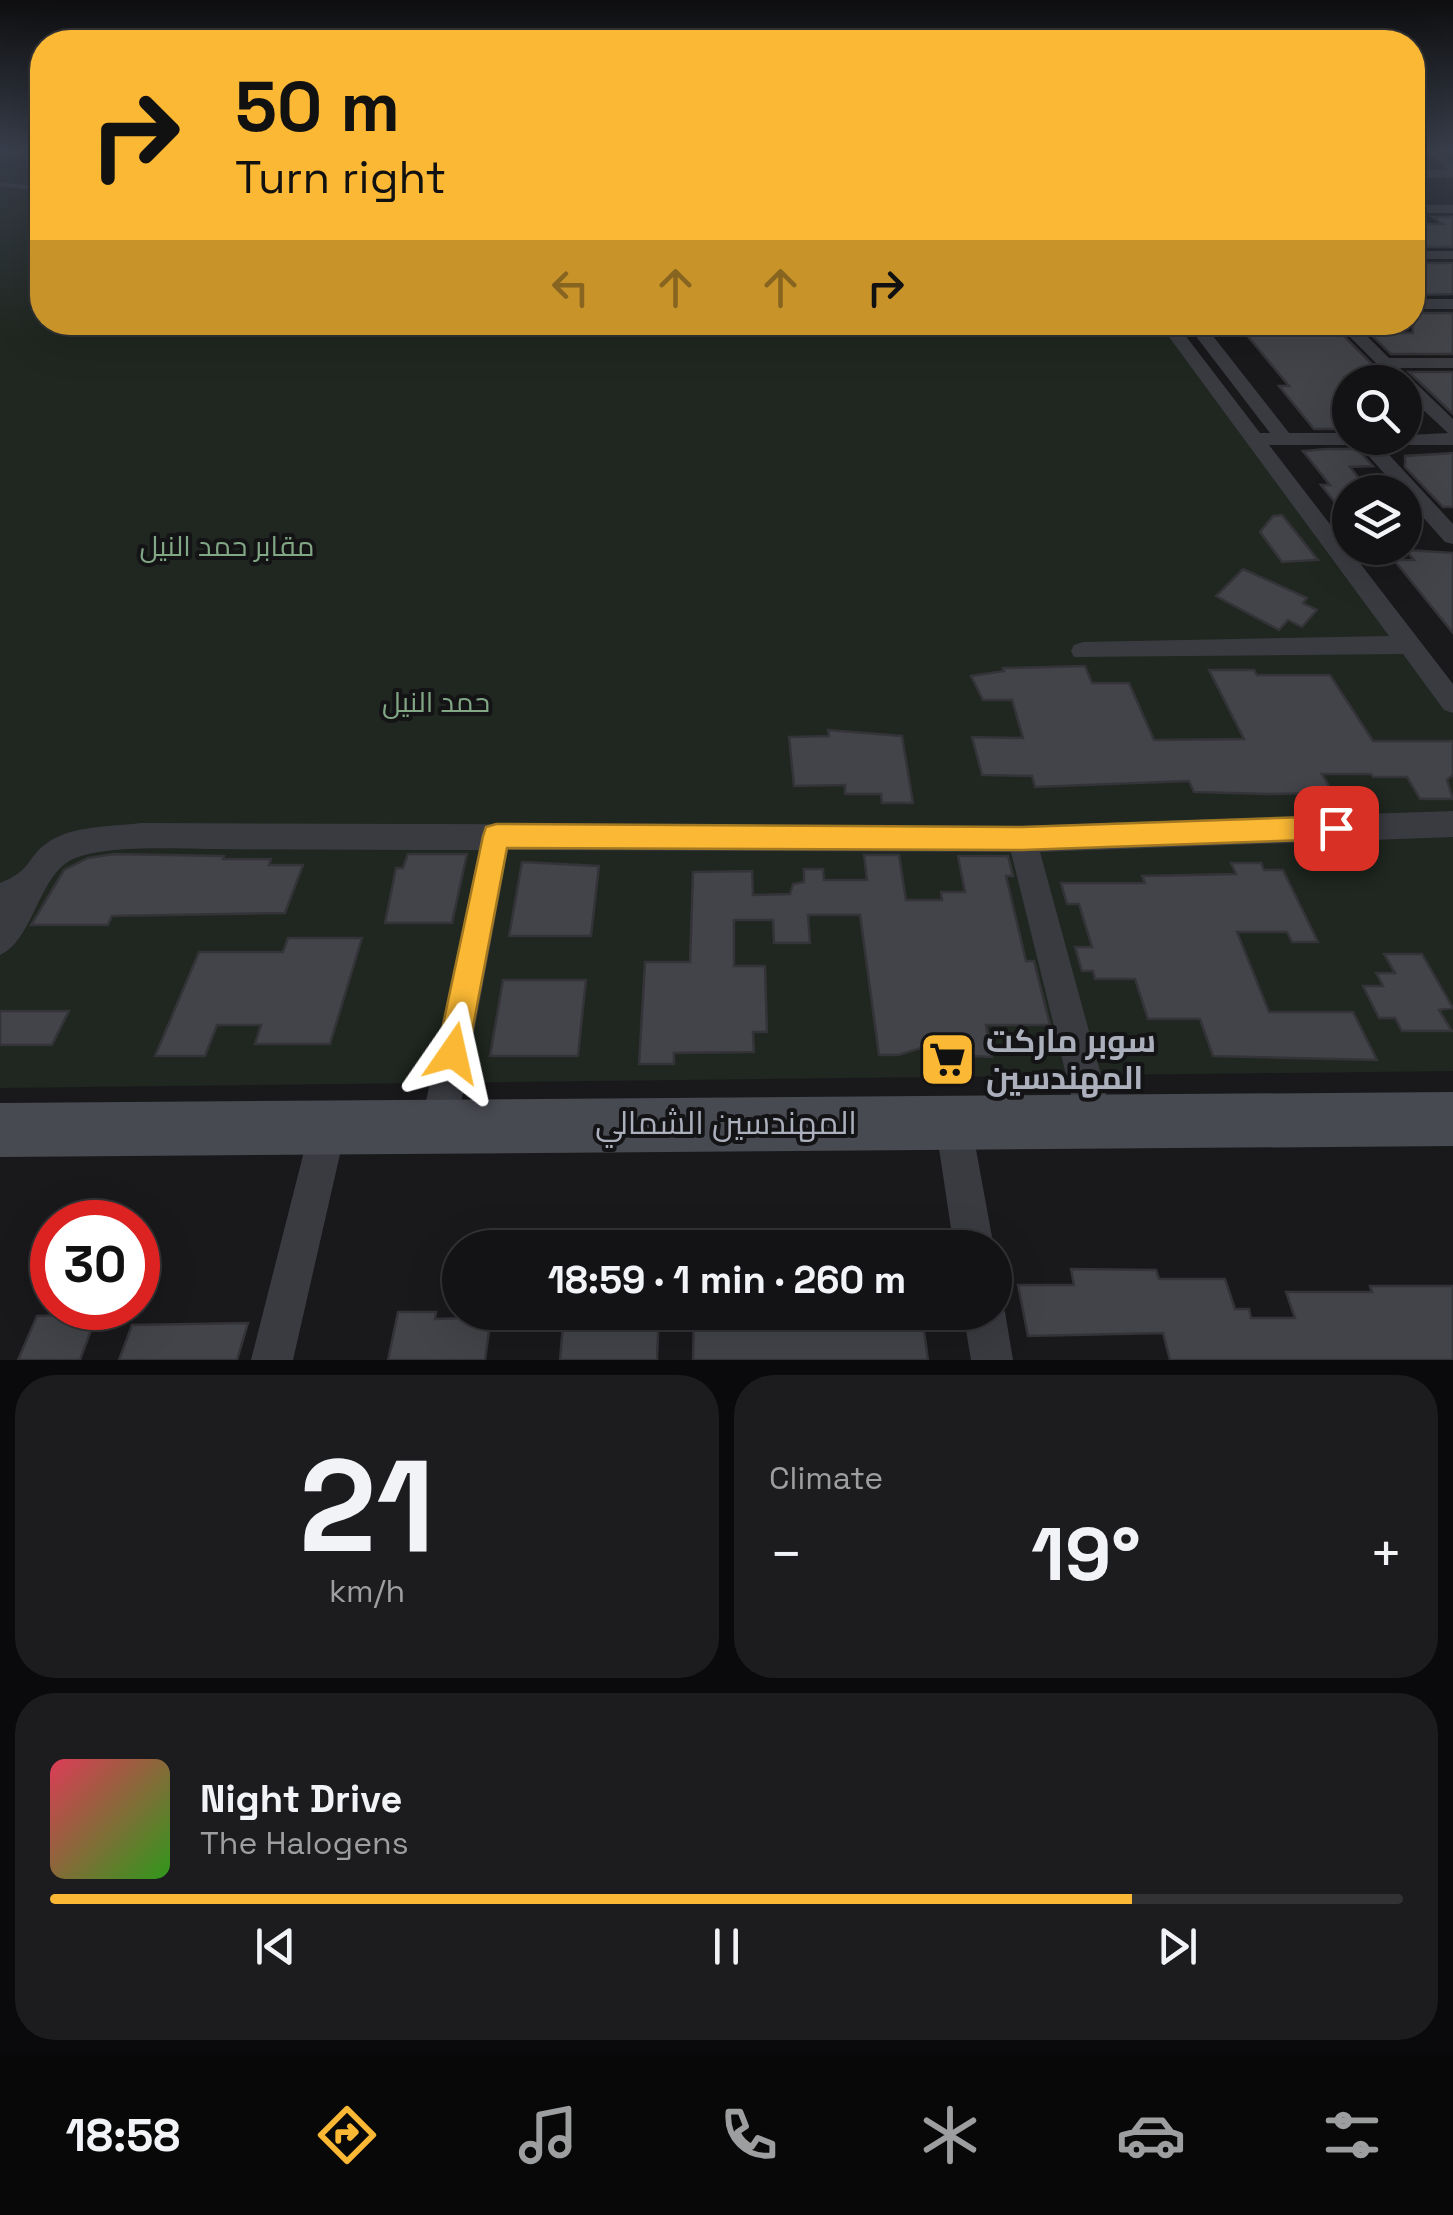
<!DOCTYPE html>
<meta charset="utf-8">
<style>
body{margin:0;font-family:"Space Grotesk",Cairo,sans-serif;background:#1c1c1e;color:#f1f3f6;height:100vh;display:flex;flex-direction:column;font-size:38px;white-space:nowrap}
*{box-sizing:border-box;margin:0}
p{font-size:32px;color:#9d9ea0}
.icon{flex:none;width:55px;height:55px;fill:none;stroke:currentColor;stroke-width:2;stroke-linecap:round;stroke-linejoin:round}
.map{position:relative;height:1360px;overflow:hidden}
.sheet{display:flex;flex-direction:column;gap:15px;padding:15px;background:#0a0a0c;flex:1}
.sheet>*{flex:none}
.banner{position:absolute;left:30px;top:30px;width:1395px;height:305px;border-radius:40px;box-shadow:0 10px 40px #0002,0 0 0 2px #323234;background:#fab834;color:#111;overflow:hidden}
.buttons{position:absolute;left:1332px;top:365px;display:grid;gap:20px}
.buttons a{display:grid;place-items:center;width:90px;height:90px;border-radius:50%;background:#131315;box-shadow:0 10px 40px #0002,0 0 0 2px #323234;font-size:50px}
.speed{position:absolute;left:30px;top:1200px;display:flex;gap:20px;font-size:50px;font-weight:700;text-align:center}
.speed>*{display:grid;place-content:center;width:130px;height:130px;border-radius:50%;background:#131315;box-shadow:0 10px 40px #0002,0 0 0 2px #323234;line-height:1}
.speed .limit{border:15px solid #d22;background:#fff;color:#111}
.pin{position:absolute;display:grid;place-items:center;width:85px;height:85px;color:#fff;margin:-42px;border-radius:20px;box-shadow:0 5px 15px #0006}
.me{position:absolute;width:110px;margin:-55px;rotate:11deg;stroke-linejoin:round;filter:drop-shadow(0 0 8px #0008)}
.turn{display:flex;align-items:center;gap:35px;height:210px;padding:0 40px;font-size:45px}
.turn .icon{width:130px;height:130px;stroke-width:2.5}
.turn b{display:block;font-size:70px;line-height:85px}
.lanes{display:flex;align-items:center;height:95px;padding:0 40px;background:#0003;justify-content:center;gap:50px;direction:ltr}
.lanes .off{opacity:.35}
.big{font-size:75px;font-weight:700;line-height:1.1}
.sheet .tile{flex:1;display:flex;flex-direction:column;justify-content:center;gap:15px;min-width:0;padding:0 35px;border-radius:40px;background:#1c1c1e}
.sheet .dial{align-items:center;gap:0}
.dial b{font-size:130px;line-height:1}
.song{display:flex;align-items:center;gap:30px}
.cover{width:120px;height:120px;border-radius:15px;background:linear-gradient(135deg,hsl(350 70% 55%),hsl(110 70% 35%))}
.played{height:10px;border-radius:5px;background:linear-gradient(90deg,#fab834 80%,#323234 80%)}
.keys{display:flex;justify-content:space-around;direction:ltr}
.heat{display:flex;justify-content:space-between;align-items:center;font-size:55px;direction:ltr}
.sheet .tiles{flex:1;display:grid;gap:15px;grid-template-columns:1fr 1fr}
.tile:last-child{grid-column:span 2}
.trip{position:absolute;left:442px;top:1230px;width:570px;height:100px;border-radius:50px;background:#131315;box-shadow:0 10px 40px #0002,0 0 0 2px #323234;font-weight:700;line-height:100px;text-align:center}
.menu{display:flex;height:160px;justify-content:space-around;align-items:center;background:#080808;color:#9d9ea0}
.menu .icon{width:70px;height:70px}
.menu .current{color:#fab834}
.menu b{font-size:45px;color:#f1f3f6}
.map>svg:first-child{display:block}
.green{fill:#1f2720}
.building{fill:#434449;stroke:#333338;stroke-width:2.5}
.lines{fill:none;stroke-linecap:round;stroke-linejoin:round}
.service{fill:#3a3b41;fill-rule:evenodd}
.minor{fill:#3a3b41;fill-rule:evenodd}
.secondary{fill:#484a51;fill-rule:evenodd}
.route{fill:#fab834;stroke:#a27822;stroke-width:2.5}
.labels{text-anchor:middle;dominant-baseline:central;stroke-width:8;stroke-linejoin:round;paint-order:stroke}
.park-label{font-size:28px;fill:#82a784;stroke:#141417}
.near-poi-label{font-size:32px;font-weight:bold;fill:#abb0bc;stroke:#141417;text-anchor:start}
.near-street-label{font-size:32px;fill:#abb0bc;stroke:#141417}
</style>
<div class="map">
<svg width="1453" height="1360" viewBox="0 0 1453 1360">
<rect width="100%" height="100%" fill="#19191c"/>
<path class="green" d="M0,150H42V322L1173,323L1453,689V1071L0,1088Z"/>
<path class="building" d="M1433,217H1453V247H1412V224H1443Z
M1412,263H1453V294L1412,295Z
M1412,313H1453V354H1391L1369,333H1413Z
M1250,322H1272L1279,331L1290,324H1332L1385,377H1345L1350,382V429H1314L1279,386H1289L1241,328H1254Z
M1409,372H1453V414Z
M1327,449H1357L1373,466L1350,467L1370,492H1350V521L1321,485H1330L1303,451Z
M1453,453V507H1443L1405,467V456Z
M1282,515L1318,560L1282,562L1260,532L1273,516Z
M1406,550L1453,553V633L1394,560H1414Z
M1243,569L1307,598L1303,603L1317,610L1302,627L1288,620L1279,630L1216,596Z
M1085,666L1092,683H1129L1154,740L1244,739L1209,670H1254L1257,675H1330L1373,741H1453V775L1447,780L1453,799H1420L1407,777H1373L1371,774H1322L1333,793L1267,794L1194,792L1189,781L1035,787L1032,776L982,775L972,737L1023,738L1012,700H983L971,676L1004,671L1003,668Z
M828,730L902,736L913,803H882L881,794H845V785L794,786L789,737L829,736Z
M114,854L224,856L223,859H271L269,865H303L285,913L112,916L108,925H31L64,870L88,858Z
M408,854H467L452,923H385L396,868H403Z
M864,855H899L906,900H942L941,892H965L958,856H1008L1013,876H1006L1026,961H1034L1050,1025H986L992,1057L945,1055L921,1048L899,1055H879L860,915H808L810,943H774L773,920H734V966H765L767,1032H753L754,1052L674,1053V1064H639L645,962H690L693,872L752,871L753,895L790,894L793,884L804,882V869H823L824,880H867Z
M522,862L599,866L591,936H509Z
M1231,863H1261L1264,870H1283L1318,942H1292L1287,932H1237L1269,1012H1353L1377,1060L1213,1056L1200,1019H1148L1135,979H1095L1093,971H1082L1075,947H1092L1079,904H1067L1061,883H1145L1142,876L1236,874Z
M288,938H362L330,1044H255L261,1025H217L205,1056H155L199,952H283Z
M1384,954H1422L1453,1008L1439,1010L1452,1031H1402L1395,1018H1379L1363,986H1383L1376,973H1395Z
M503,980H586L578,1056H490Z
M0,1011H69L52,1045H0Z
M1071,1269L1156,1270L1159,1279H1225L1235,1309H1249L1251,1318H1295L1286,1292H1372L1370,1286H1453V1360H1170L1163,1333L1028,1336L1018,1285H1074Z
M398,1312H436L435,1319L491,1317L485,1360H388Z
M564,1312H659L657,1360H560Z
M694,1312L922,1316L928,1360H693Z
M97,1314L80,1360H18L37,1316Z
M248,1323L237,1360H119L132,1325Z"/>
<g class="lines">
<path class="service" d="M0,182L42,187V191L0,186Z"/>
<path class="minor" d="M42,150V156L0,157V151Z
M1427,150H1439L1453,163V178L1412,177V169L1447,170Z
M1412,205H1453V213H1412Z
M1412,251H1453V259H1412Z
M1412,299H1453V309H1412Z
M1158,322H1175L1260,433H1270L1185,322H1202L1289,433H1350V438L1448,433L1405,393V382H1395L1335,322H1353L1389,358H1453V368H1400L1453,419V445H1380L1453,524V544L1445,542L1359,445H1269L1453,684V713L1444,710L1403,654L1074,657L1071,651L1074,645L1083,642L1389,636Z
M1453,811V837L1040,852L1113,1119L1108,1132L1095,1137L1082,1132L1077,1119L1011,852L508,850L457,1125L452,1138L439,1143L426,1138L421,1125L479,850C392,850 305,850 218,849C179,849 107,844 73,859C39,874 33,941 0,955V883C33,870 25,859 47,843C72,825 111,827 141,823L1022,826Z
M953,1104L966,1109L971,1122L994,1248H954L935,1122L940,1109Z
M328,1110L341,1115L346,1128L293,1360H251L310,1128L315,1115Z
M995,1296L1005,1312L1013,1360H971L963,1312H995Z"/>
<path class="secondary" d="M1453,1092V1146L0,1157V1103Z"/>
</g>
<linearGradient id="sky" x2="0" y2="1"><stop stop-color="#0e0e0f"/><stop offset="0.44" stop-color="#383e4b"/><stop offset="1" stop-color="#383e4b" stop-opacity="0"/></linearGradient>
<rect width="1453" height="340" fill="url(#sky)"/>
<path class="route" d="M1336,816L1345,819L1349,828L1345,836L1336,839L1022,850L507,848L468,1053L464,1064L453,1069L442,1064L437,1053L483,836L486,827L496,824L1022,827Z"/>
<defs>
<symbol id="supermarket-square" viewBox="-11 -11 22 22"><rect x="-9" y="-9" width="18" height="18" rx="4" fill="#fab834" stroke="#141417"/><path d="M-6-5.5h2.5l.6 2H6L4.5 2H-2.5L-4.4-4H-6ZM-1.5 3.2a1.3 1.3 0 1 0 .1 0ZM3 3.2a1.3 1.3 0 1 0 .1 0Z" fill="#111"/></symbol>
</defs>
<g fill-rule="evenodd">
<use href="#supermarket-square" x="916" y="1028" width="63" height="63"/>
</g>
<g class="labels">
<g class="park-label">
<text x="227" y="546">مقابر حمد النيل</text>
<text x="436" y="702">حمد النيل</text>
</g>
<g class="near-poi-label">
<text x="986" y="1041">سوبر ماركت<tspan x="986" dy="37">المهندسين</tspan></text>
</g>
<g class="near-street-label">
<text x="726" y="1123">المهندسين الشمالي</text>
</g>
</g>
</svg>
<div class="buttons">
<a><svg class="icon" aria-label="search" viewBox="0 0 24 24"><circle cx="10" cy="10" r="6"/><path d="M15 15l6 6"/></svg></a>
<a><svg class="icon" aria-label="layers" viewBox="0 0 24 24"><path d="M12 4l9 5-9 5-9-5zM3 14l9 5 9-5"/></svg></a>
</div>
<div class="speed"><div class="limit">30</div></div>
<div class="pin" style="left:1336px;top:828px;background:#d93025"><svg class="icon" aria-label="arrive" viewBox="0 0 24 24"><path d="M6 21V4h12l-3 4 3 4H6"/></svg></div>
<svg class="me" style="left:453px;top:1053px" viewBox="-20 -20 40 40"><path d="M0-17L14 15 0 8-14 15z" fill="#fab834" stroke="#fff" stroke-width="4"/></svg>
<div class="trip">18:59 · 1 min · 260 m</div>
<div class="banner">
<div class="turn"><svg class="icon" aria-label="right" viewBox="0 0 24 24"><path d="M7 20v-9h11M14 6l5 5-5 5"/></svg><div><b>50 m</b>Turn right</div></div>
<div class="lanes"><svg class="icon off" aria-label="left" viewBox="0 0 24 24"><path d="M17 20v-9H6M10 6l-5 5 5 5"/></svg><svg class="icon off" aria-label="ahead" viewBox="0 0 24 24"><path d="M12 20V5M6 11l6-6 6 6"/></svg><svg class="icon off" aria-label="ahead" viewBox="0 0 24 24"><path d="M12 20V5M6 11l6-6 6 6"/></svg><svg class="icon" aria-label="right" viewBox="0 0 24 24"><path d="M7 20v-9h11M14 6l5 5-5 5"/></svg></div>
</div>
</div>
<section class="sheet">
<div class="tiles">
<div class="tile dial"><b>21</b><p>km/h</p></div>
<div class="tile"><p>Climate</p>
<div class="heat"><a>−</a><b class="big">19°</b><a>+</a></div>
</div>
<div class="tile">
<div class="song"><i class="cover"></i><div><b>Night Drive</b><p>The Halogens</p></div></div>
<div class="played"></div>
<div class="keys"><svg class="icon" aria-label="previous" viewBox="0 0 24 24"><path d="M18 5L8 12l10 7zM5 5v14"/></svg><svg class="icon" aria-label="pause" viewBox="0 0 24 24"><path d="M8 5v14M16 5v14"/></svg><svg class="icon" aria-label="next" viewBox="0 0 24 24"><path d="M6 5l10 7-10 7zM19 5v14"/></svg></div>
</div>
</div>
</section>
<nav class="menu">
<b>18:58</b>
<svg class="icon current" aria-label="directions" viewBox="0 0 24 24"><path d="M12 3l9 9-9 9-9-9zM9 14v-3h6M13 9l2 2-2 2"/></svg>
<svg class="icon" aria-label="music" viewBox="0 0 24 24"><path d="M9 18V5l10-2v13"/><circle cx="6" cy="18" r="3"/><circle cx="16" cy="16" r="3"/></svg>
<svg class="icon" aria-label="phone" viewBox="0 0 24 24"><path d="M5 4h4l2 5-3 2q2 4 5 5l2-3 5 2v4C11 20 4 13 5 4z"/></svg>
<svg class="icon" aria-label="climate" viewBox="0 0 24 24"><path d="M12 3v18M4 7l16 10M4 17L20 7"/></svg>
<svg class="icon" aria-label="car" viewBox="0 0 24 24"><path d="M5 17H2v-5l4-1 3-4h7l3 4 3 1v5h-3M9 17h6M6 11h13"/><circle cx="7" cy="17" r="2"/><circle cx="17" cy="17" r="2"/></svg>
<svg class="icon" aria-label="filters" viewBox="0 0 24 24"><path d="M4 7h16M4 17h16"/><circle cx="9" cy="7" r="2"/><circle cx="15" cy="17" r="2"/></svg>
</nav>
